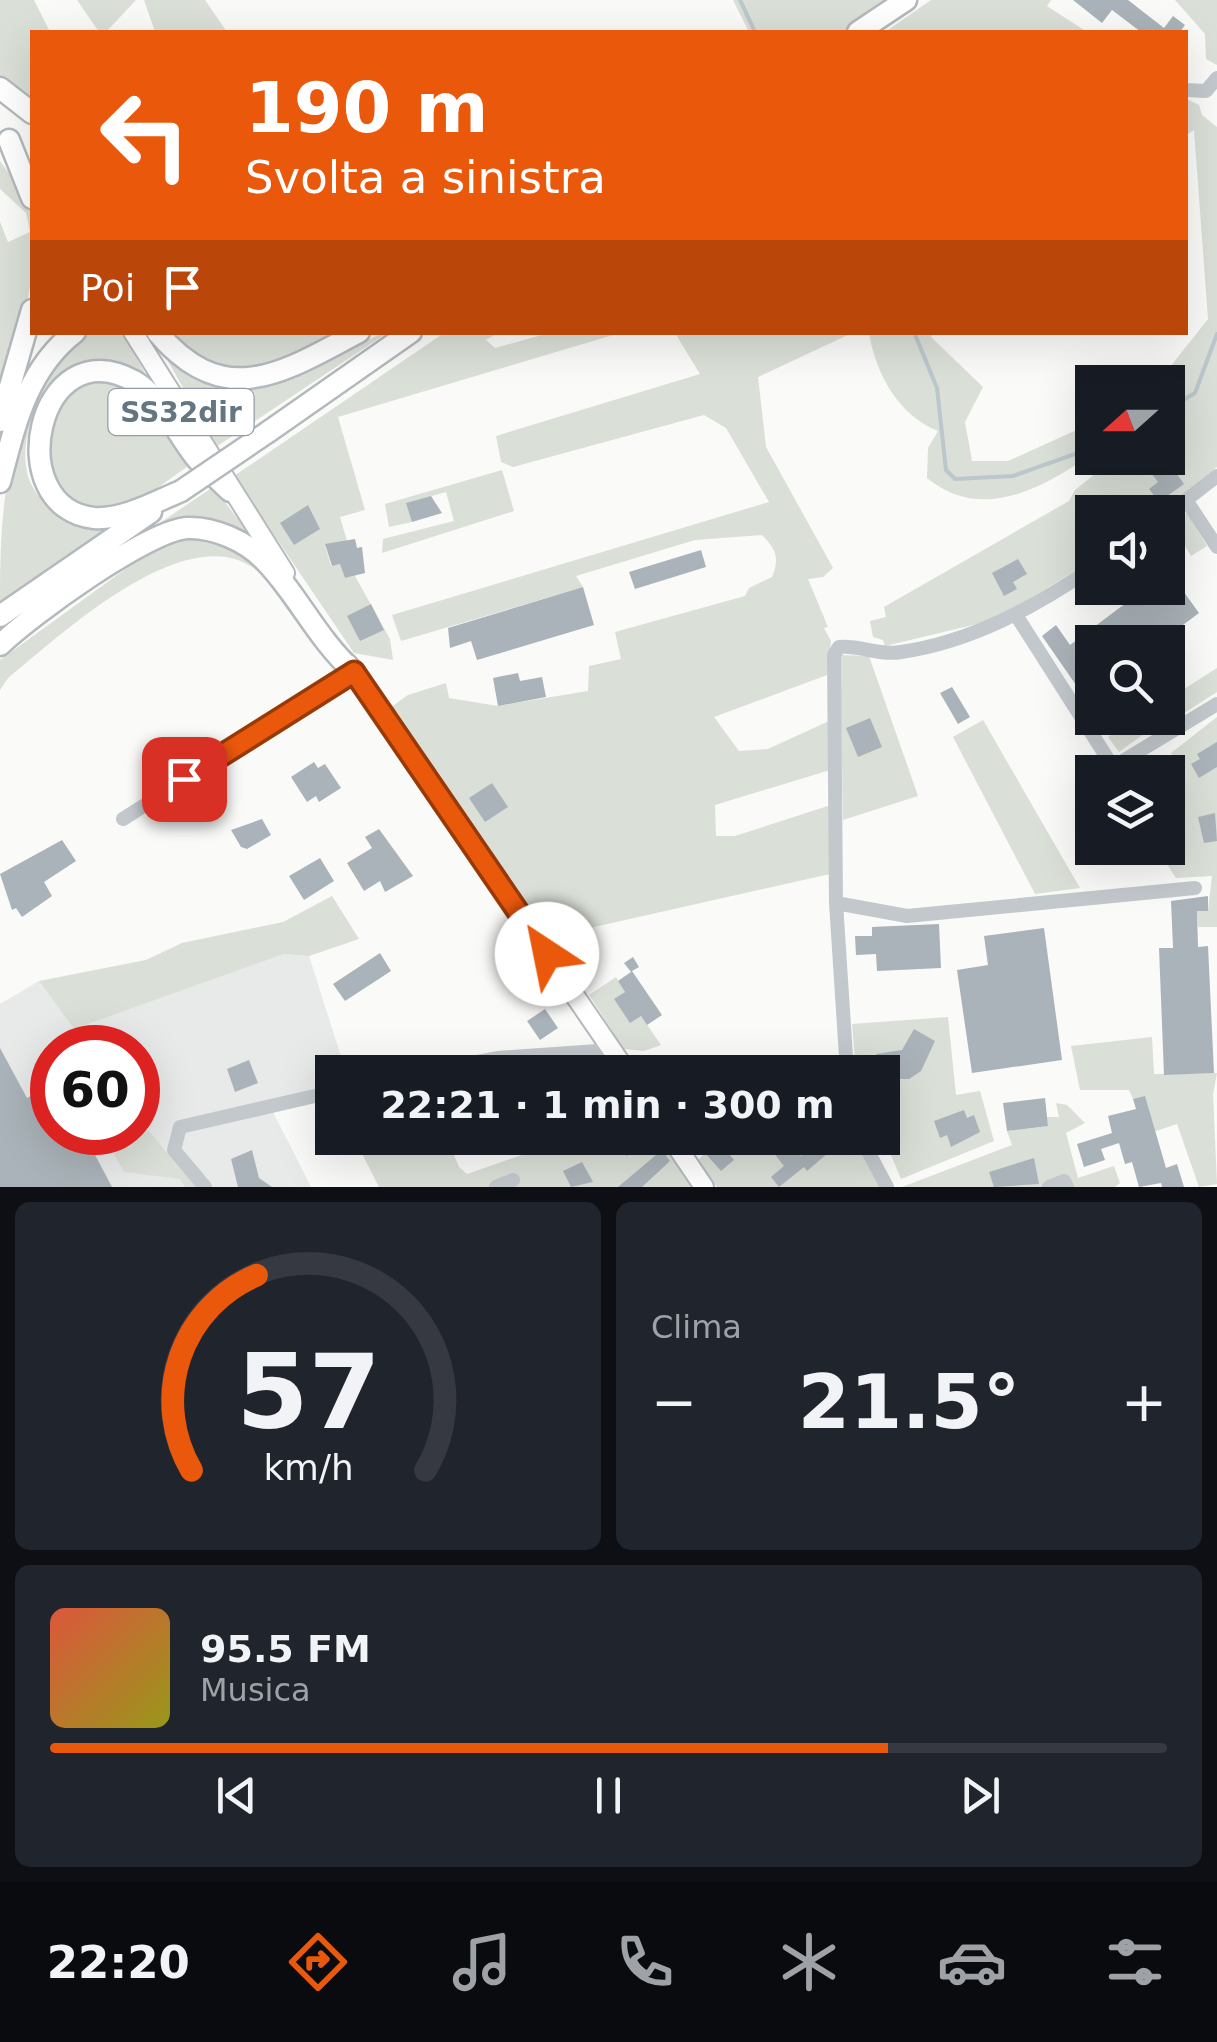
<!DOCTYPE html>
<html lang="it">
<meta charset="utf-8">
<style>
body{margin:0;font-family:"DejaVu Sans",sans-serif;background:#20242c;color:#f1f3f6;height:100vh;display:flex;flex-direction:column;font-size:38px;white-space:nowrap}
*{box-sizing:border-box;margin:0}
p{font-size:32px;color:#9ea1a6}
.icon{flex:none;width:55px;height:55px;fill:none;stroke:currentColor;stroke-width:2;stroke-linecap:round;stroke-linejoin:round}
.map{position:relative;height:1187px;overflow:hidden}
.panel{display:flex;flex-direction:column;gap:15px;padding:15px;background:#0d0f14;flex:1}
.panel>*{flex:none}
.top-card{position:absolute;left:30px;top:30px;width:1158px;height:305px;border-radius:0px;box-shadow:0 10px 40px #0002;background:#ea580c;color:#fff;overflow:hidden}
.needle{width:65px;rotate:249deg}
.tools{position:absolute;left:1075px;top:365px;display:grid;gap:20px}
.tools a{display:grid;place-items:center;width:110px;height:110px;border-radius:0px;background:#171b24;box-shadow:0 10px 40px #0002;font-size:50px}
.speed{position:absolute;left:30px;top:1025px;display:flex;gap:20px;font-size:50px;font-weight:700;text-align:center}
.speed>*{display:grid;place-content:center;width:130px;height:130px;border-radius:50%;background:#171b24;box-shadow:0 10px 40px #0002;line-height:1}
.speed .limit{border:15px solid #d22;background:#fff;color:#111}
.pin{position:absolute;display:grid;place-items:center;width:85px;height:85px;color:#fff;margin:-42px;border-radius:20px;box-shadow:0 5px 15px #0006}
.me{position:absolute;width:110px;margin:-55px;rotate:326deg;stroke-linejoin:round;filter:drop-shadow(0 0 8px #0008)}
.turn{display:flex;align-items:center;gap:35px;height:210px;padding:0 50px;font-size:45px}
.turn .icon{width:130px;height:130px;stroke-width:2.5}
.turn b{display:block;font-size:70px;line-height:85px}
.then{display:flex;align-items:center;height:95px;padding:0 50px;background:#0003;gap:20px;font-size:38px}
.big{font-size:75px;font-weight:700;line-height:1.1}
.panel .card{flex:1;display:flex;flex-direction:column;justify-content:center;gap:15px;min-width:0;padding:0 35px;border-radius:15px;background:#20242c}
.panel .dial{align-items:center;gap:0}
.dial svg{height:260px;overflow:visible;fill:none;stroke:#363941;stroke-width:7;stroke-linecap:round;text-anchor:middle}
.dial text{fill:#f1f3f6;stroke:none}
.song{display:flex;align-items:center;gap:30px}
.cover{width:120px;height:120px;border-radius:15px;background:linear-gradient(135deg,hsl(10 70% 55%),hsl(60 70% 35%))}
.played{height:10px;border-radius:5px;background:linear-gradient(90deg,#ea580c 75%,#363941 75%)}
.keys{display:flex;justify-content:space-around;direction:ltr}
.heat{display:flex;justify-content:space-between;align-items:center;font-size:55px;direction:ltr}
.panel .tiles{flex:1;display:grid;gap:15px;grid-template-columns:1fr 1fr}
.card:last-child{grid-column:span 2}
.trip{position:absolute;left:315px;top:1055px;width:585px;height:100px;border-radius:0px;background:#171b24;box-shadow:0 10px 40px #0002;font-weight:700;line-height:100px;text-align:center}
.tabs{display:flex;height:160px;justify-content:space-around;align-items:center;background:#090b0e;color:#9ea1a6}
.tabs .icon{width:70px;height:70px}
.tabs .on{color:#ea580c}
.tabs b{font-size:45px;color:#f1f3f6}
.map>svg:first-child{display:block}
.built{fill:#e8e9e9;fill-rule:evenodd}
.green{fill:#dadfd7}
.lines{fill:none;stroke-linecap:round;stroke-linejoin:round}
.stream{stroke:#bbc7cb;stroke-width:4}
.building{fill:#aab3b9}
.major-casing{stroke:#b5babe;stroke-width:22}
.highway-casing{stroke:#b4b9bd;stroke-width:25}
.minor{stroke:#c3c8cc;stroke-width:14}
.major{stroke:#fff;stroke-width:18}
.highway{stroke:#fff;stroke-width:20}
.highway-bridge-casing{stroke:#b4b9bd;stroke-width:25;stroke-linecap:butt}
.highway-bridge{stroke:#fff;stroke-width:20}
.route-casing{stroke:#983908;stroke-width:25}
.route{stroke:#ea580c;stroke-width:18}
.labels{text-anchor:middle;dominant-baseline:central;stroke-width:10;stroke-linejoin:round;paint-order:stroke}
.shield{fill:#fff;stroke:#939fa8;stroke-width:2.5}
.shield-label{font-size:28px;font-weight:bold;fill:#657683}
</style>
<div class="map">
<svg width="1217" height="1187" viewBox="0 0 1217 1187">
<rect width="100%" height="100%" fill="#fafaf8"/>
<path class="built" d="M284,954L309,956L346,1072H332V1097L272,1110L311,1187H0V1004L39,981L74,1029ZM52,1048H138V1132H52Z"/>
<path class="green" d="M0,0H34L50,32H32V108L0,82Z
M77,0H136L106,32H99Z
M144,0H205L227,32H155Z
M733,0H895L849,32H749Z
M931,0H1051L1047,6L1087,32H885Z
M1175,0H1217V65L1206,59L1205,34Z
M1185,98L1199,105L1202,115L1217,127V467L1160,512H1092V560L998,619L885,646L883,640L873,637L870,621L886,617L884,607L1069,501L1075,490L1105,466L1100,458H1168V382H1158L1208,319L1194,130L1185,136Z
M0,161C12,178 27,195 32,215C45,261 13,354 0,401V222L8,242L30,232L26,213L0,189Z
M88,333H122L157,394L128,373L45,394C21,428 11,492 61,511C79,517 99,519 117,523L0,601C0,505 5,396 88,333Z
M169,333H347C284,366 225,398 169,333Z
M382,333H387L216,447L158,343C171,355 185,369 200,379C259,415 331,358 382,333Z
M444,333H498L486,340L495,348L549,333H620L338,417L365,510L340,517L347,541L325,545L331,566L341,564L345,578L355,576L390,639L393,660L354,653L234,476Z
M675,333H852L758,377L766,447L833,568L823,577L808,579L828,627L824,628L831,641L827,675L714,717L739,751L768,749L829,721L830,770L715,805L716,836H735L831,805L830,874L563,934L594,978L581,988L390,708L408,695L446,683L449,698L498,706L588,691L589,666L621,659L615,632L745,596L749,588L772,577C780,558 776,549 762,535L695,540L576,576L583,587L401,641L392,615L769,502L726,428L704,415L513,467L501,462L496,436L700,374Z
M869,333H933L931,337L983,387L965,422L972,461H1008L1092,423V454C1043,488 982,523 927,478L928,448L938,431C898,415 876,374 869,333Z
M103,381C149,389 167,427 191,464L135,504L119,508L85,510L48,486L46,411L84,383Z
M502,470L514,511L382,553L383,539L454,521L446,492L407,503L412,522L389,527L385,504Z
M213,487L252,537L248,540L182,524L0,640V631Z
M1187,513L1207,546L1191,556L1171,523Z
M202,536L248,555L304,633C289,613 272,580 252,567C182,521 61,635 8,678L0,690V660L153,549L176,538Z
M840,655L869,656L918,796L843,820Z
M1217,668V692L1181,715L1170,698Z
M1217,717V927H1198L1197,911L1208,910L1212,876L1176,878L1156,848H1168V820L1178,813L1171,800L1184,792L1176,777L1183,771L1171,753Z
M1135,718H1155L1159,723L1119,752L1108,737Z
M983,720L1080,888L1035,894L953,737Z
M332,896L359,939L309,956L284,954L74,1029L39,981L146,960L182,943L283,922Z
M616,977L625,992L615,999L641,1016L661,1045L644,1051L624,1049L589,995Z
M948,1017L956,1095L980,1091L994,1141L901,1179L883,1136L882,1072H856L852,1024Z
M1152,1037L1154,1074L1217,1073L1213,1094L1217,1184L1199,1187L1177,1124L1138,1137L1150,1116L1145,1097L1133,1099L1129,1090H1080L1071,1046Z
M1056,1103L1067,1105L1085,1123L1066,1133L1078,1178L1114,1166L1120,1183L1115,1187H902L1012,1145L1007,1131L1048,1126L1047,1117H1059Z
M148,1130L196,1187H185L180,1179L124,1172L114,1154Z
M354,1138H447L459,1167L467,1174L571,1138H659L693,1187H379Z
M722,1138H857L882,1187H717L698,1160Z"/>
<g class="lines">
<path class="stream" d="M740,0L755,32
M914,332L937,388L946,470L955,479L1013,476L1092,448
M1168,409L1195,393L1217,334"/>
</g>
<path class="building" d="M1073,0H1128L1164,28L1173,16L1185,25L1180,32H1141L1112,10L1102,23Z
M1167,460L1184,484L1159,502L1149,489L1158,482L1151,473Z
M431,496L442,513L412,522L406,503Z
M308,505L320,529L294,545L280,523Z
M355,539L357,548L362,547L365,573L345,578L340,564L332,566L325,544Z
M701,550L706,567L635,589L629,572Z
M1018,559L1027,574L1013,582L1017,589L1004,596L992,573Z
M1168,570L1199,613L1160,642H1092V693L1085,698L1042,636L1056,625L1070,645L1146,588H1168Z
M583,587L594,625L477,660L471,641L450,648L448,628Z
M371,604L384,630L360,641L347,616Z
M518,673L520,681L542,677L546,697L498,706L493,678Z
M952,687L970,717L958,724L940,693Z
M870,718L882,747L858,757L846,728Z
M1217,742V767L1199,778L1191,764L1200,759L1197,754Z
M314,762L318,768L325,764L341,788L319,802L316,796L307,802L291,777Z
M1168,763L1184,792L1171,800L1178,814L1168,820Z
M492,783L508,807L485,822L469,798Z
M1215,813L1217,841L1204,843L1198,817Z
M262,819L271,835L247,849L241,847L231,830Z
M379,829L413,876L385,892L380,881L364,891L347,863L372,848L365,837Z
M62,840L76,861L44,882L52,896L22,917L16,908L12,910L0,874Z
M320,858L334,881L304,900L289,876Z
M1208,896V911H1197L1198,947L1208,946L1214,1073L1164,1075L1159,948H1173L1171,901Z
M939,924L941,968L877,971L876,954L856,955L855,936H872V927Z
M1044,928L1062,1060L972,1073L957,970L988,965L984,936Z
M380,953L391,971L345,1001L333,984Z
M633,957L639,967L632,971L662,1015L647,1025L641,1016L630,1023L614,999L625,992L618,981L631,972L624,963Z
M545,1009L558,1028L540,1040L527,1021Z
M914,1029L935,1041L921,1071L909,1079H882L876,1054L902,1050Z
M0,1048L27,1098L52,1085V1132H83L112,1187H0Z
M249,1060L258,1083L235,1092L227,1069Z
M1145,1096L1166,1168L1177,1164L1184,1187H1162L1161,1183L1139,1187L1132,1162L1125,1164L1119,1143L1101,1149L1105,1160L1084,1167L1077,1144L1112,1133L1108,1116L1136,1109L1133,1099Z
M1045,1098L1048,1126L1007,1131L1003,1103Z
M964,1110L967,1118L974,1115L980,1132L951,1147L947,1135L940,1138L934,1121Z
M611,1138H648L627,1156Z
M773,1138H786L801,1156L822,1138L835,1147L807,1171L804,1167L779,1187L771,1177L784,1166L766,1143Z
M718,1141L734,1160L721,1171L705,1153Z
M252,1150L259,1178L272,1187H238L231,1159Z
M662,1150L670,1161L642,1187H618Z
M1034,1158L1039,1184L994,1187L989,1172Z
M582,1162L593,1182L571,1187L563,1171Z"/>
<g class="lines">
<defs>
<path id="major" d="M133,332L285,573
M348,664L627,1072
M671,1138L704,1187"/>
<path id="highway" d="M858,32L906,0
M0,88L32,113
M9,140L32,198
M157,332C225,413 285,371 359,332
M0,421L32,310
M268,432L411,332
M0,482C15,426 26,370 75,332
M181,491C155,502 123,520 94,518C0,508 37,327 134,381C163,398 176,434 197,459C207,470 219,480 230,491
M0,616L151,512
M0,645C31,615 147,531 187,528C214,527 245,541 263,559C298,594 316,638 354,672"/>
</defs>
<use href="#major" class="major-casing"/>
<use href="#highway" class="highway-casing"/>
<path class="minor" d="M1185,90L1206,91L1217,78
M1186,500L1217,547
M1168,514L1217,476
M1016,615L1113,767L1217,704
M123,819L354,672
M836,903L907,916L1195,888
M424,1072L497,1058L612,1050
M847,1072L836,903L834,655L839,647C860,645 880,656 901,652C971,642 1035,607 1092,568
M861,1138L887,1187
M205,1187L174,1150L180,1127L332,1092
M496,1187L513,1180
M1049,1187L1064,1181L1067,1187"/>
<use href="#major" class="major"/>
<use href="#highway" class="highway"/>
<defs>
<path id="highway-bridge" d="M181,491L268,432"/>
</defs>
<use href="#highway-bridge" class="highway-bridge-casing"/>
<use href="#highway-bridge" class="highway-bridge"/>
</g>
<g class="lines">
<defs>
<path id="route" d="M184,779L354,672L547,954"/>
</defs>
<use href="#route" class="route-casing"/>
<use href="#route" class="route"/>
</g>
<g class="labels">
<rect class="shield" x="108.5" y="389" width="145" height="46" rx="8"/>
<g class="shield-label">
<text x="181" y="412">SS32dir</text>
</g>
</g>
</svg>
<div class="tools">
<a><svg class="needle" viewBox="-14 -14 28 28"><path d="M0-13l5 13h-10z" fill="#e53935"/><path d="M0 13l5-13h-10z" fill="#9ea1a6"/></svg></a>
<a><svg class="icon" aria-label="sound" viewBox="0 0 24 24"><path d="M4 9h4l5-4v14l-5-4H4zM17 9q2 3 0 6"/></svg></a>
<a><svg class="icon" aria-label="search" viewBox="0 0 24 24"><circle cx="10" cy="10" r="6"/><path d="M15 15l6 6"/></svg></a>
<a><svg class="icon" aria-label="layers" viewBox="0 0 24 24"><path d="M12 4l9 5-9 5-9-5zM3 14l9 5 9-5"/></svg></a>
</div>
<div class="speed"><div class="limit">60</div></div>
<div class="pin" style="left:184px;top:779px;background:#d93025"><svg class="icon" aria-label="arrive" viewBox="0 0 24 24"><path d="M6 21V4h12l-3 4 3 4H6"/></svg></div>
<svg class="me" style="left:547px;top:954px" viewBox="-20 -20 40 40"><circle r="19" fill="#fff"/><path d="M0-13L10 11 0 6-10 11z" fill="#ea580c"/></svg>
<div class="trip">22:21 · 1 min · 300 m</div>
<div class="top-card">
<div class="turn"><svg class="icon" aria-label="left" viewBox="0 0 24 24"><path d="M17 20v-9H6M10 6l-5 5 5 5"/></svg><div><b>190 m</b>Svolta a sinistra</div></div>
<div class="then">Poi<svg class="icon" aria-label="arrive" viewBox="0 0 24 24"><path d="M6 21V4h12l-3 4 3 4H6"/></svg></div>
</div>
</div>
<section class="panel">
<div class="tiles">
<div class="card dial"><svg viewBox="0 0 100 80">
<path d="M14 69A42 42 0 1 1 86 69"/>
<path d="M14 69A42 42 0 0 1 34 9" stroke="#ea580c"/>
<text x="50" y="56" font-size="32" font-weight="700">57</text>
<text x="50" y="72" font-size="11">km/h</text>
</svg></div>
<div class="card"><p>Clima</p>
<div class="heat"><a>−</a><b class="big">21.5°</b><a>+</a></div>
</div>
<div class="card">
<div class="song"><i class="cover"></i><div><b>95.5 FM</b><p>Musica</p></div></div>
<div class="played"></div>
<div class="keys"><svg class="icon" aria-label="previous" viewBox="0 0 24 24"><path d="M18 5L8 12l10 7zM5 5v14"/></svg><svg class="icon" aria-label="pause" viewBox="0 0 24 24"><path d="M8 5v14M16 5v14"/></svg><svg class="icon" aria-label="next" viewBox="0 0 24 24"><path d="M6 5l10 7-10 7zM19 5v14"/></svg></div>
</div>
</div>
</section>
<nav class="tabs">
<b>22:20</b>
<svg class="icon on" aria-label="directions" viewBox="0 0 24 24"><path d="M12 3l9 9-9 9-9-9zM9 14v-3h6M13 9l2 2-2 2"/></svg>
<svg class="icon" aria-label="music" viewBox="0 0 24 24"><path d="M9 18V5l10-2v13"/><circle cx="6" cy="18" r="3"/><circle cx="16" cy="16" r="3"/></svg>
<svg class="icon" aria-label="phone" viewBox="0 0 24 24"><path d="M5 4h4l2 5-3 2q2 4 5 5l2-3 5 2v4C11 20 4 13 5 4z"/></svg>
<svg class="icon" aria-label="climate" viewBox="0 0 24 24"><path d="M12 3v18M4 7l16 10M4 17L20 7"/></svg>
<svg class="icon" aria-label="car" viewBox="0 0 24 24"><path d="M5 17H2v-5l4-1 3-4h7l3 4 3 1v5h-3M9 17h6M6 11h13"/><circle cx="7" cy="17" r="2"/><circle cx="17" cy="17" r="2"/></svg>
<svg class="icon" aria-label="filters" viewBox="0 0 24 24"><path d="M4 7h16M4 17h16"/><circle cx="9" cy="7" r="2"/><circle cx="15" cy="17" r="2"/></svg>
</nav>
